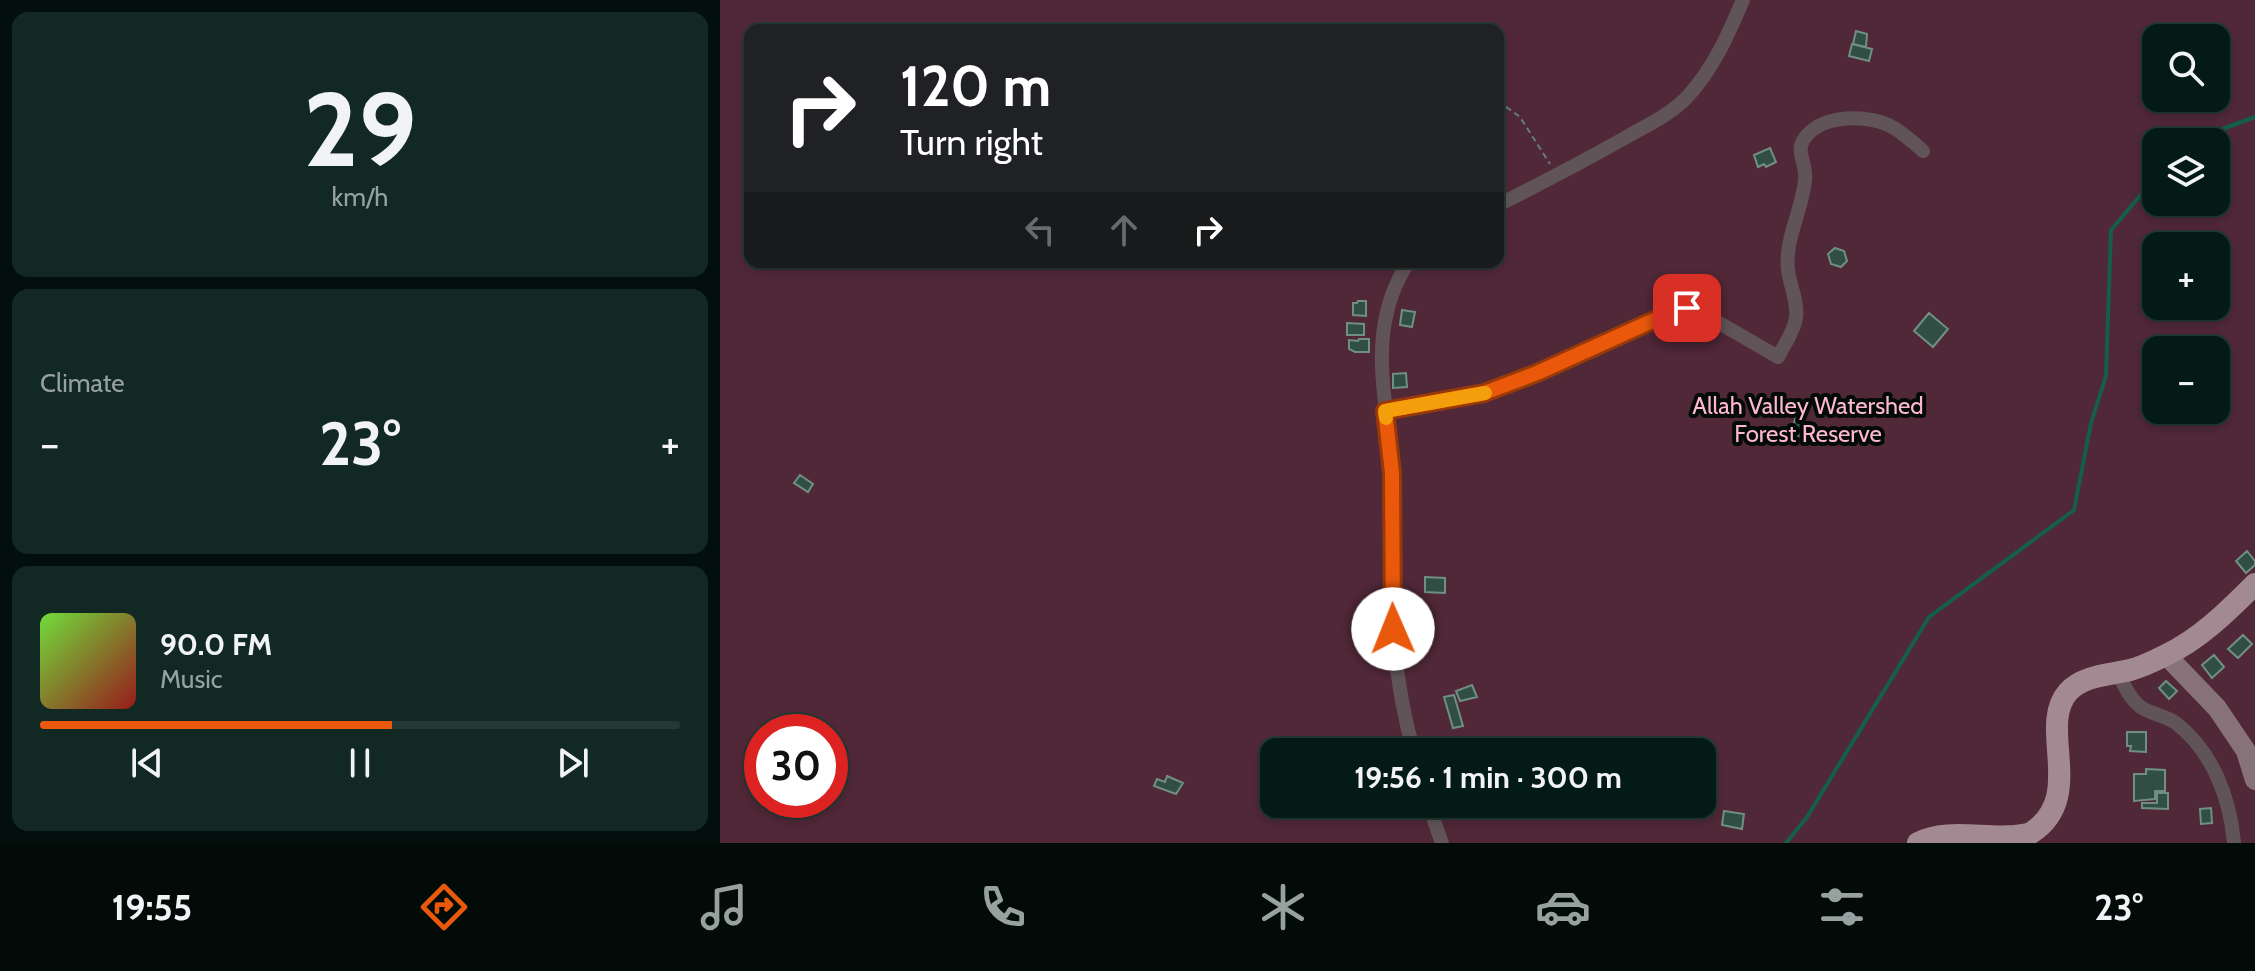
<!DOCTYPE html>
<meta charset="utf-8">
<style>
body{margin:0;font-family:Cabin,sans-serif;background:#122822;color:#f1f3f6;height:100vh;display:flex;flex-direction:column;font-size:30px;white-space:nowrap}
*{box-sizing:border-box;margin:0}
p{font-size:26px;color:#97a1a0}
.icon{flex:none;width:44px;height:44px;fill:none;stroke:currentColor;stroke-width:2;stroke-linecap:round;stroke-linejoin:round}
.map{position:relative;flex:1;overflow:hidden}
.details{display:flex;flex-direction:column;gap:12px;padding:12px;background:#020f0c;width:720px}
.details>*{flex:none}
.guide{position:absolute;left:24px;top:24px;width:760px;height:244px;border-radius:16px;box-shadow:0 4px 12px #0003,0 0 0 2px #253934;background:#202124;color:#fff;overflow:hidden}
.controls{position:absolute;left:1422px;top:24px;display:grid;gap:16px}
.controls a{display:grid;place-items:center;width:88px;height:88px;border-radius:16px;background:#041b15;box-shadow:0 4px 12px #0003,0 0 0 2px #253934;font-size:40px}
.speed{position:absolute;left:24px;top:714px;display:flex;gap:16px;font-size:40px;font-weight:700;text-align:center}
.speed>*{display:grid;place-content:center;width:104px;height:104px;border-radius:50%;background:#041b15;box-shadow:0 4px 12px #0003,0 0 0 2px #253934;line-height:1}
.speed .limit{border:12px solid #d22;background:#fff;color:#111}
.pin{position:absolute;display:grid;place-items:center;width:68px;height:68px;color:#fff;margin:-34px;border-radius:16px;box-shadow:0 4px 12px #0006}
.me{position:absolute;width:88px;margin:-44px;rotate:359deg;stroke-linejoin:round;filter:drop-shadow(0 0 6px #0008)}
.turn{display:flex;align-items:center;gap:28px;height:168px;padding:0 24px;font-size:36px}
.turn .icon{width:104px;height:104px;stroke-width:2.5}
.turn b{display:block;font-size:56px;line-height:68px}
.lanes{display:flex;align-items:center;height:76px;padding:0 24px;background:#0003;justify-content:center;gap:40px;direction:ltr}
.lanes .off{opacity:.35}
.big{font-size:60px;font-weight:700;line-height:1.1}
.details .tile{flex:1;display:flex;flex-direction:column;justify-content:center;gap:12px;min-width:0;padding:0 28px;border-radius:16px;background:#122822}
.details .dial{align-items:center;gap:0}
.dial b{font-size:104px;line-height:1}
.song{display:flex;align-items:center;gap:24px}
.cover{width:96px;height:96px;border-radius:12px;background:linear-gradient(135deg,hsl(100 70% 55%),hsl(0 70% 35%))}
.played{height:8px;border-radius:4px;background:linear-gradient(90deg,#ea580c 55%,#253934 55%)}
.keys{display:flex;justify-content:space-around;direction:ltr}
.heat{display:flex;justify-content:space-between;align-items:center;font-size:44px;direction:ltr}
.trip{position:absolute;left:540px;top:738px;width:456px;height:80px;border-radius:16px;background:#041b15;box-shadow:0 4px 12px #0003,0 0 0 2px #253934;font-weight:700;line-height:80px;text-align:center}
.tabs{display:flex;height:128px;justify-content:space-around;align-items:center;background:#020b08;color:#97a1a0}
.tabs .icon{width:56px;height:56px}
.tabs .active{color:#ea580c}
.tabs b{font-size:36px;color:#f1f3f6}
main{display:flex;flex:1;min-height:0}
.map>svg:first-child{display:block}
.green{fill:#512838;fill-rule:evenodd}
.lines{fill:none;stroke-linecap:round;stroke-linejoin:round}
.stream{stroke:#135f4c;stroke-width:4}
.building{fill:#314e44;stroke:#708f84;stroke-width:2}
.path{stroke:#657d75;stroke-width:2;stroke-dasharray:6 4;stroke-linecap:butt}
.street{stroke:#605458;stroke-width:14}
.secondary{stroke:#867278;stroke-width:20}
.primary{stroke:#a38a92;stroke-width:22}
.route-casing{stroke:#983908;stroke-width:20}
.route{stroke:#ea580c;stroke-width:14}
.slow{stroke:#f59e0b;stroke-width:14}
.labels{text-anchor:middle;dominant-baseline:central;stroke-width:8;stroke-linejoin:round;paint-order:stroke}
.park-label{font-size:24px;fill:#feb7cf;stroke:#020b07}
</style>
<main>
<section class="details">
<div class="tile dial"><b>29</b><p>km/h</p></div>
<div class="tile"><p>Climate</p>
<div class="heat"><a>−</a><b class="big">23°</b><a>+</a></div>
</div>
<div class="tile">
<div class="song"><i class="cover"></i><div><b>90.0 FM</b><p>Music</p></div></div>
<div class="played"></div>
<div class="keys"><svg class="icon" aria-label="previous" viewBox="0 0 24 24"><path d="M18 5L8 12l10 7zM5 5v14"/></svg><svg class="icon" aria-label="pause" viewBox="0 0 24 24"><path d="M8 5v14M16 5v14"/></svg><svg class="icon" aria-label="next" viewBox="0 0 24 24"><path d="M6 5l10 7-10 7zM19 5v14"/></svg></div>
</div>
</section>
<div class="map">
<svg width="1535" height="843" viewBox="0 0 1535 843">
<rect width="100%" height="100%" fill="#06241c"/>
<path class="green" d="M0,0H1535V843H0ZM30,30H778V262H30ZM1436,38H1496V98H1436ZM1436,142H1496V202H1436ZM1436,246H1496V306H1436ZM1436,350H1496V410H1436ZM42,732H110V800H42ZM554,752H982V804H554Z"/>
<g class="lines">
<path class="stream" d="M1467,142L1535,117
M1066,843L1087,817L1209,617L1354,510L1371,423L1386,376L1391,230L1436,177"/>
</g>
<path class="building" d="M1136,31L1147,34L1146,47L1133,44Z
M1132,44L1152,49L1149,61L1129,56Z
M1050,148L1056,162L1046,167L1044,164L1038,167L1034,155Z
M1115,248L1124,251L1127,261L1121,267L1111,264L1108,254Z
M638,301H646V316L633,315V303H637Z
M682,310L695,312L692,327L680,325Z
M1209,313L1228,329L1213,347L1194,331Z
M627,323L644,324V335H627Z
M639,339H649V352H635L629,349V340L638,341Z
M686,373L687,387L673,388V374Z
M1077,414L1085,416L1078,437L1070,435Z
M80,475L93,484L88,492L74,483Z
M1527,551L1535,561V565L1526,573L1516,561Z
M705,577L725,578V593L705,592Z
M1523,635L1532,644L1518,658L1508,649Z
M1494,655L1504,667L1492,678L1482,665Z
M1446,681L1457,691L1449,699L1439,688Z
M752,685L757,697L740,701L736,691Z
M734,695L743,726L733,728L724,697Z
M1407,732H1426V752L1410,751L1411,746H1407Z
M763,738L767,750L753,752L749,742Z
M1426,769L1445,770V791H1435V799L1414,801V774H1426Z
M447,776L463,783L456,794L434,786L437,779L445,782Z
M1437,793H1448V809L1422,808V803H1437Z
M1491,808L1492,823L1481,824L1480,809Z
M951,809L974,810V819H951Z
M1004,811L1024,814L1022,829L1002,825Z"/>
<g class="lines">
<path class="path" d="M778,101L800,117L830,164"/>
<path class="street" d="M778,205C820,184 862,162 903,139C925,126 951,115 969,95C994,67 1008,35 1023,0
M689,262C674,283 666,309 663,335C658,382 671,428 672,475C673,497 671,519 671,541C670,612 674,684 694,752
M665,411L764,393L817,373L952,312L967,308L975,309L1058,357C1064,345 1074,332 1076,318C1078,301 1070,286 1068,270C1065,242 1078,219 1083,192C1084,187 1086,180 1085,174C1085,162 1076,150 1084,139C1101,113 1151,114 1174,128C1184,134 1194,143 1203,151
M1397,673C1404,684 1410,700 1422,708C1432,714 1446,716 1456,723C1493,752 1510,798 1514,843
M708,804L722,843"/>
<path class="secondary" d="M1446,655L1497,708L1526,751L1535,780"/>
<path class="primary" d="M1198,843C1230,826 1275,843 1311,833C1367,797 1317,727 1348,692C1363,675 1390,675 1410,670C1422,667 1434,661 1444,656C1479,640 1508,611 1535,584"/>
</g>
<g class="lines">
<defs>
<path id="route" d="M673,629L672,473L665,411L764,393L817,373L952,312L967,308"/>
</defs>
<use href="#route" class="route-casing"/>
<use href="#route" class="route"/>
<path class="slow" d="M666,418L665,411L765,393"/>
</g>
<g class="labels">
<g class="park-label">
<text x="1088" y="405">Allah Valley Watershed<tspan x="1088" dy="28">Forest Reserve</tspan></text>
</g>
</g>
</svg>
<div class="controls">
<a><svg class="icon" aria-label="search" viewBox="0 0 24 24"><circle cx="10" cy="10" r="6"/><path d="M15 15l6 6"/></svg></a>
<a><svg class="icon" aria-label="layers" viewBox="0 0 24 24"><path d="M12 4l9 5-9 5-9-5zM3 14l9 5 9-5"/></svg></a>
<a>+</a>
<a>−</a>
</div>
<div class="speed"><div class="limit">30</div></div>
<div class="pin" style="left:967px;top:308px;background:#d93025"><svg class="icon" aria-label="arrive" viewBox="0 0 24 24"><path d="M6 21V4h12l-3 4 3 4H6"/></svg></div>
<svg class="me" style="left:673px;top:629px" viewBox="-20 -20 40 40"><circle r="19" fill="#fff"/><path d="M0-13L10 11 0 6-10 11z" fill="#ea580c"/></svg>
<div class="trip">19:56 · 1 min · 300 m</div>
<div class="guide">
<div class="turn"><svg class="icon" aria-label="right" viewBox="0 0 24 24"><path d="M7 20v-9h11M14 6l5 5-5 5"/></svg><div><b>120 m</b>Turn right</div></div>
<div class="lanes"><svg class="icon off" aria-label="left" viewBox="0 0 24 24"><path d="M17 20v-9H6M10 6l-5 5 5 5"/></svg><svg class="icon off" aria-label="ahead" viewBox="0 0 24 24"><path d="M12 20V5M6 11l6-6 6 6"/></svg><svg class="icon" aria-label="right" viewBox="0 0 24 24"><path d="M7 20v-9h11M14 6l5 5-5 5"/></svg></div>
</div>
</div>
</main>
<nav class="tabs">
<b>19:55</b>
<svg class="icon active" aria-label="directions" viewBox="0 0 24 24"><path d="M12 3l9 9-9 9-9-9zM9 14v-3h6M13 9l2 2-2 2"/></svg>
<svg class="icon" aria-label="music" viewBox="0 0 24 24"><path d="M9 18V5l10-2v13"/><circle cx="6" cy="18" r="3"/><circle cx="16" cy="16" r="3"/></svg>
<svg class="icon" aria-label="phone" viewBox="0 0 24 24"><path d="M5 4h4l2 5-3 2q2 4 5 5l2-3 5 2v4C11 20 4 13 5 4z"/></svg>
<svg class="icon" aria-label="climate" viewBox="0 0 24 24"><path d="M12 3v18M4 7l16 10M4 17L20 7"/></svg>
<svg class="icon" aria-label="car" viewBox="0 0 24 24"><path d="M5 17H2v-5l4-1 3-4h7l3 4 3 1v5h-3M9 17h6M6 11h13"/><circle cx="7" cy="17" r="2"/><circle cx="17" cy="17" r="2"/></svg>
<svg class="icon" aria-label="filters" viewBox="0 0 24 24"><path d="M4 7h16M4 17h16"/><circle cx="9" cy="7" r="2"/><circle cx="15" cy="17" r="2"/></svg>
<b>23°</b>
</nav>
